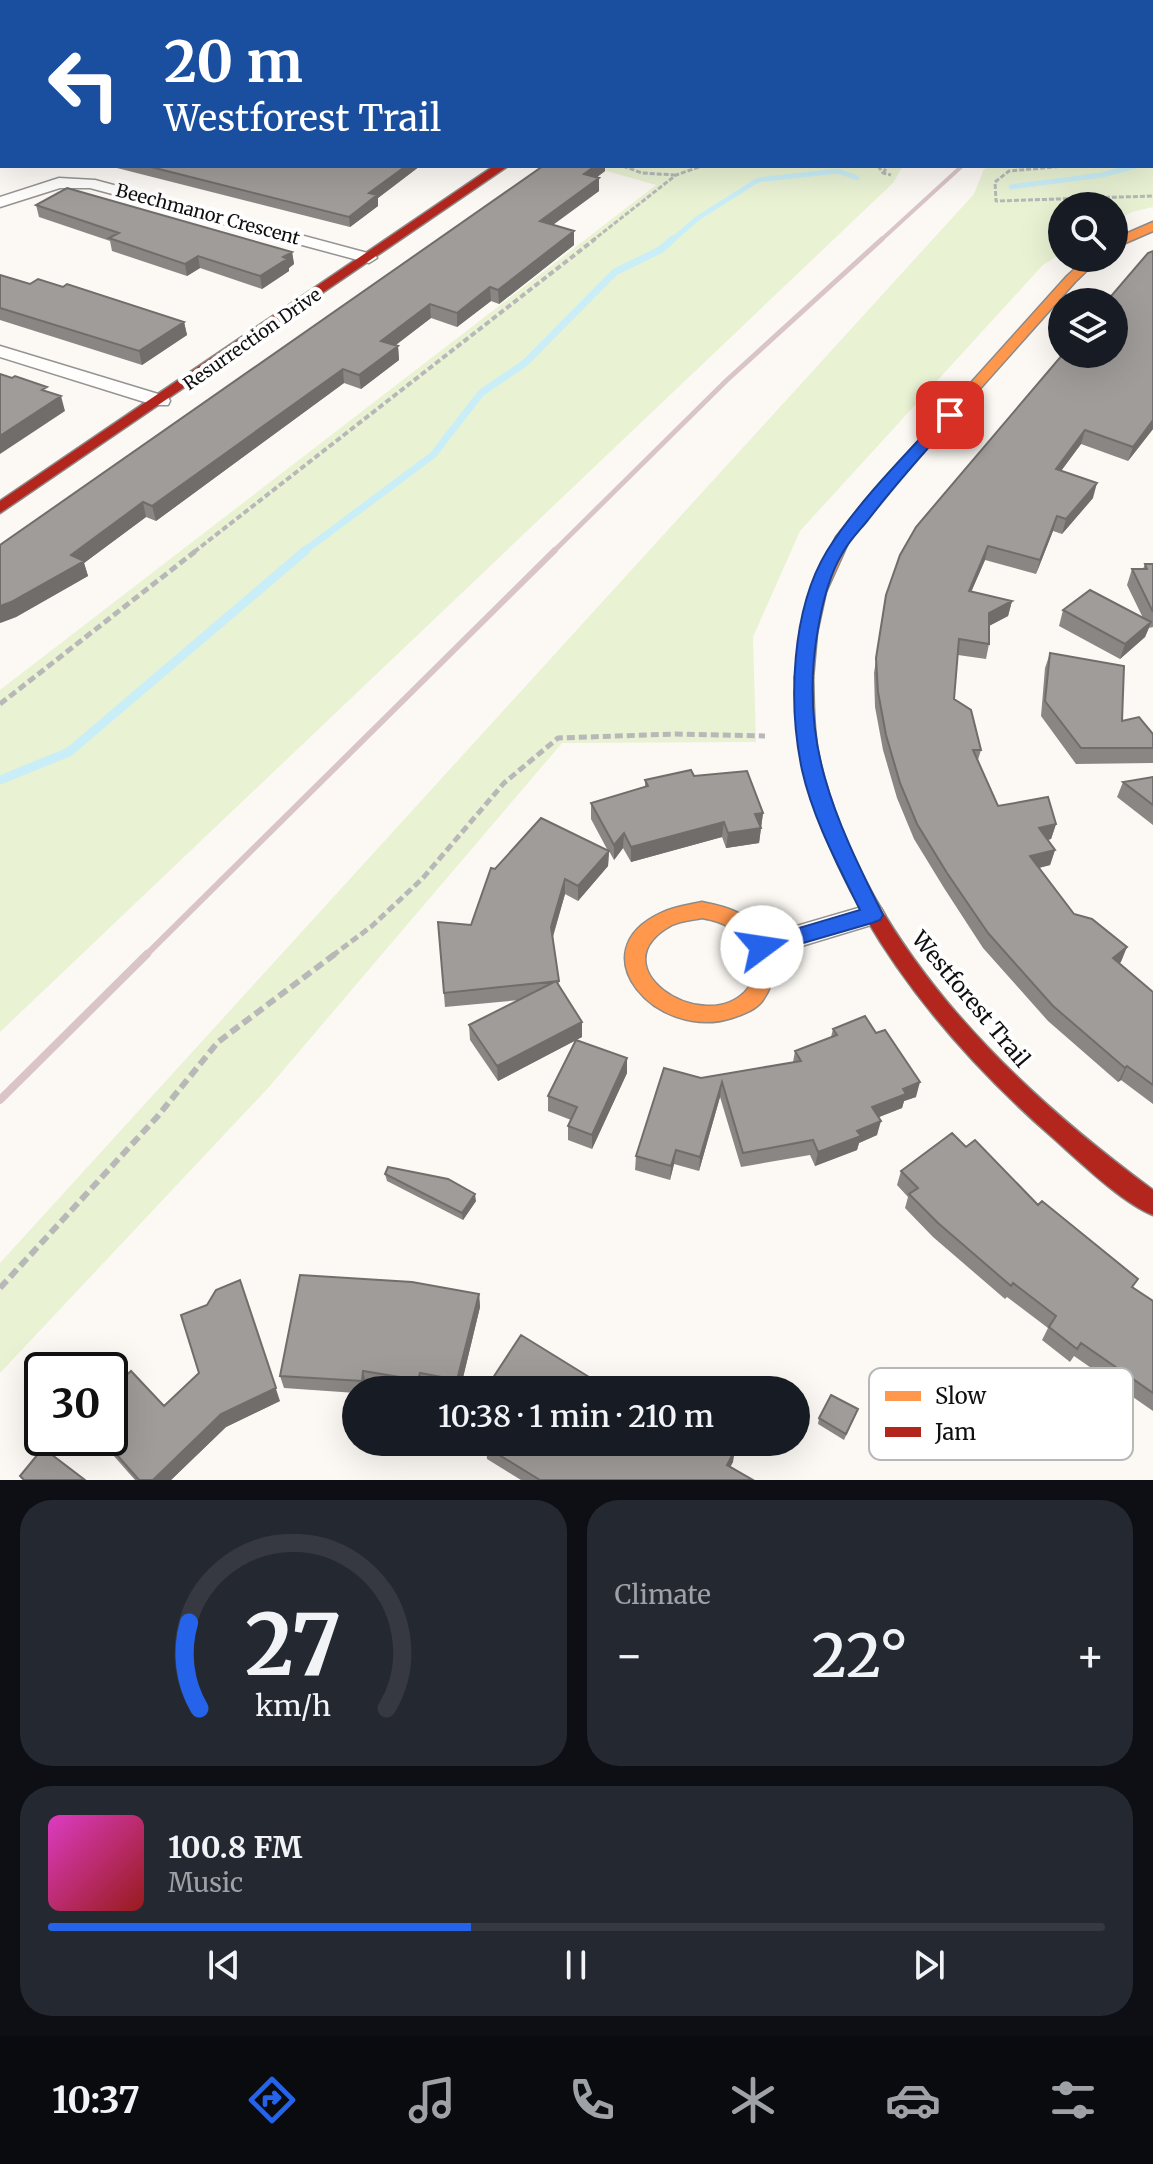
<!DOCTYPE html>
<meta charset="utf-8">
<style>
body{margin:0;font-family:Merriweather,serif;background:#242831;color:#f1f3f6;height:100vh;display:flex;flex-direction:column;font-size:30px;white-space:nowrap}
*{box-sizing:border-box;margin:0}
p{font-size:26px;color:#9ea1a6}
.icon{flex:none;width:44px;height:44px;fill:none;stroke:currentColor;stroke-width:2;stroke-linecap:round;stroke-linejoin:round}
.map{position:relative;height:1480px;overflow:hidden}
.sheet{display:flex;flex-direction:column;gap:20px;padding:20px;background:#0d0f14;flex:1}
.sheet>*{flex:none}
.top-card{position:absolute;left:0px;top:0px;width:1154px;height:168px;box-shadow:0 8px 32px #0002;background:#1a4fa0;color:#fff;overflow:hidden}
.fabs{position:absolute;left:1048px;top:192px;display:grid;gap:16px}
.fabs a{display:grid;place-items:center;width:80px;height:80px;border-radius:50%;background:#171b24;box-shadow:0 8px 32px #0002;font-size:40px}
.speed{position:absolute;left:24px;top:1352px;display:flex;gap:16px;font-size:40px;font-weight:700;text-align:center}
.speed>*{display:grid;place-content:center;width:104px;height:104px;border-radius:50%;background:#171b24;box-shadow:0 8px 32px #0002;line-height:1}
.speed .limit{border:4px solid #111;border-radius:12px;background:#fff;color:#111}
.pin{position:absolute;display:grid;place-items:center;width:68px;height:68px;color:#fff;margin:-34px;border-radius:16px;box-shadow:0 4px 12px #0006}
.me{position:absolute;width:88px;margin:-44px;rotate:76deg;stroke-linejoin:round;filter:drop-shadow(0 0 6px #0008)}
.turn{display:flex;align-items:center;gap:28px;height:168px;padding:0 32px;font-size:36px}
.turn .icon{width:104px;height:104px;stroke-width:2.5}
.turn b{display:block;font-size:56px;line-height:68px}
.big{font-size:60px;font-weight:600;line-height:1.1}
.sheet .tile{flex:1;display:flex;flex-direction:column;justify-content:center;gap:12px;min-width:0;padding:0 28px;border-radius:32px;background:#242831}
.sheet .dial{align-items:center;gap:0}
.dial svg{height:208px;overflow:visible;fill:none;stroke:#363941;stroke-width:7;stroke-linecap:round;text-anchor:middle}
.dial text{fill:#f1f3f6;stroke:none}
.song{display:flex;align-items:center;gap:24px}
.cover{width:96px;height:96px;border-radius:12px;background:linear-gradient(135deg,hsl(310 70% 55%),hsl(0 70% 35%))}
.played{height:8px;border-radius:4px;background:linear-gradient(90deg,#2563eb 40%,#363941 40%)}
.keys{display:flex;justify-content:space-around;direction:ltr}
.heat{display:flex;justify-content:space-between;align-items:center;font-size:44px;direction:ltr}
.sheet .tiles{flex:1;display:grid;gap:20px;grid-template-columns:1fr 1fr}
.tile:last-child{grid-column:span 2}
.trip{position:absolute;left:342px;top:1376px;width:468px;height:80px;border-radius:40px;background:#171b24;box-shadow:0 8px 32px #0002;font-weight:600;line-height:80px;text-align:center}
.dock{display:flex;height:128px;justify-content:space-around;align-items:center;background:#090b0e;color:#9ea1a6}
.dock .icon{width:56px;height:56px}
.dock .current{color:#2563eb}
.dock b{font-size:36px;color:#f1f3f6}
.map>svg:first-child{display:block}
.green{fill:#e9f2d3}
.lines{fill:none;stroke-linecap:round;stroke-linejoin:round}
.stream-far2{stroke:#c9eef8;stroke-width:5}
.stream-far1{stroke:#c9eef8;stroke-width:7}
.stream{stroke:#c9eef8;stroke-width:9}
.street-casing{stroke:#969492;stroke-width:3}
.slow-casing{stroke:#8c8b89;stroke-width:3}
.jam-casing{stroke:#8c8b89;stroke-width:3}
.path-far3{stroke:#b9b8b8;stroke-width:3;stroke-dasharray:5 2;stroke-linecap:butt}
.path-far2{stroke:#b9b8b8;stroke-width:4;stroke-dasharray:6 3;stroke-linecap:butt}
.path-far1{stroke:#b9b8b8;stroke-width:5;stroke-dasharray:8 4;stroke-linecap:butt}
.path{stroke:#b9b8b8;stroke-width:6;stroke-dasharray:10 5;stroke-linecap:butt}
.street{fill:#fffefd;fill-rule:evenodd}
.slow{fill:#ff974d;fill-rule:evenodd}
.jam{fill:#b3261e;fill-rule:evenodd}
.rail-far3{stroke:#d9c4c8;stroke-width:4}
.rail-far2{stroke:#d9c4c8;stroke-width:5}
.rail-far1{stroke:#d9c4c8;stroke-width:6}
.rail{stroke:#d9c4c8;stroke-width:8}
.wall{fill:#8a8684}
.shaded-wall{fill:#706d6b}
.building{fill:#a09c99;stroke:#706d6b;stroke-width:2}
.route{fill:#2563eb;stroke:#184099;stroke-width:2}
.labels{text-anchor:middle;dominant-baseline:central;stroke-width:8;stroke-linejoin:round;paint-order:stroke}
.far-street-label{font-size:18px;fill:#0f0f0f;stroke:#fff}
.street-label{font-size:22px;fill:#0f0f0f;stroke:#fff}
.key{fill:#fff;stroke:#b7b7b7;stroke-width:2}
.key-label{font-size:22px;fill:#0f0f0f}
</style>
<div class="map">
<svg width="1153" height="1480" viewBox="0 0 1153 1480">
<rect width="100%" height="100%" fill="#fcf9f4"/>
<path class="green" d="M1153,62V207L1132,212L1114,222V206H1062V253L1043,265L800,531L753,637L756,742L562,743L268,1088L0,1373V1263L974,194L984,169L991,166H1152Z
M589,166H903L893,183L0,1032V690L656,185Z"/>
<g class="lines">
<path class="stream-far2" d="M1011,187L1102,175L1136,166
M671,241L698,218L758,180L838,171L857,178"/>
<path class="stream-far1" d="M303,552L433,455L481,393L525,363L615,272L660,250L673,239"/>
<path class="stream" d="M0,780L69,752L306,550"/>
<defs>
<path id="street" d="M593,0H605L606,2H594Z
M59,178L95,180L375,255L377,258L369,263L90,188H60L0,207V197Z
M0,346L168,397L170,401L168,405H154L0,357Z
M872,904L881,908L885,915L881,922L762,958L752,955L748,947L752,939Z"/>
<path id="slow" d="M1153,222V231L1114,248V239Z
M1087,258H1100L1075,282L880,501L849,541L826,592L817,633L813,678L804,684L798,682L795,678L801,633L810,592L836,537L870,495L1067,276Z
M702,902C716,905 730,908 742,915C771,934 783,971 763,1000C756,1010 743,1014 732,1018C657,1042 577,952 661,913C673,907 688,905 702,902ZM702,918C712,920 722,922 730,928C749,942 763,973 745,992C701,1036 596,966 672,925C681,921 693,920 702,918Z"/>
<path id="jam" d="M494,166H508L0,513V501Z
M804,672L813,678C814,703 813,732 819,757C862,940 1006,1082 1153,1190V1215C1122,1203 1078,1160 1052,1137C938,1037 835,908 801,757C795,732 797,703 795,678Z"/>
</defs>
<use href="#street" class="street-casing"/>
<use href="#slow" class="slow-casing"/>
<use href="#jam" class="jam-casing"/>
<path class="path-far3" d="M658,2L663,0
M1094,2L1097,0
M623,166L642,173L675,175
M878,166L883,173L891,175
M1066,166L1009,171L995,182L996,201L1153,196
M883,173L888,166
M592,241L676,175L702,166"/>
<path class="path-far2" d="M194,552L595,239"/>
<path class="path-far1" d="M0,704L197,550
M332,956L372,926L423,878L504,783L558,738L675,734L765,736"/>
<path class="path" d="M0,1288L157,1117L218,1042L335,954"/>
<use href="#street" class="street"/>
<use href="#slow" class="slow"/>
<use href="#jam" class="jam"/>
<path class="rail-far3" d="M880,241L962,166"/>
<path class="rail-far2" d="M553,552L727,380L882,239"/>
<path class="rail-far1" d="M145,956L555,550"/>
<path class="rail" d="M0,1100L147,954"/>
</g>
<path class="wall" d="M109,166H420L378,198V206L350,227Z
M543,166H605V171L597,177L599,191L553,225L574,245L499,304L491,301L457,327L431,318L395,345L398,346L399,360L361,389L344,383L156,521L146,517L84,563L88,576L16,617L0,623Z
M36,205L292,252L294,264L289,268V271L262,289L200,268L187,276L112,251L110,241L39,217Z
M1153,251V429L1128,461L1081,444L1061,471L1093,498L1062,534L1053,531L1036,574L985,560L971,592L1012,601L1008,616L989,626V644L986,659L958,655L954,699L981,750L978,760L998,806L1056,824L1051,839L1047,840L1055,850L1050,865L1039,868L1074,914L1121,962L1119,963L1153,992V1104L1121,1080L1118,1082L1048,1021L983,948L944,888L914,839L897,798L883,750L875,707L874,673L886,595Z
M0,275L30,284L184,322L187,335L142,365L0,320Z
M1145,564H1153V627L1149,628L1145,637L1120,659L1059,626L1063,610L1143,618L1127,585L1132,569H1143Z
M1050,653L1122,721L1153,734V763L1076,764L1041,716L1045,668Z
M694,776L763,813L759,843L726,848L722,837L631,862L623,848L614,860L609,851L608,866L578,901L565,894L553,937L559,986L582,1022V1037L498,1081L470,1040L469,1025L520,1000L445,1007L438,922L471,925L495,869L608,851L591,819V803L645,787V780Z
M1153,777V825L1117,797L1123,782Z
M833,1029L916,1097L904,1101L902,1108L879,1117L877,1135L859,1143L857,1150L815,1166L810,1155L741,1167L720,1097L699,1171L674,1164L670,1180L635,1170L636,1156L701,1078L793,1062L795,1051L831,1037Z
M627,1058V1073L592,1149L568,1140V1126L571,1120L548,1111V1096Z
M966,1147L1038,1205L1133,1288L1153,1301V1411L1074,1356L1070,1362L1042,1340L1048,1328L1007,1297L1005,1299L933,1237L905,1208L908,1197L897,1185L901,1171Z
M385,1174L476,1201L463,1220L387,1181Z
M479,1294L480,1307L460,1390H444L422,1386L421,1390H403L366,1383L365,1390H356V1393L284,1388L280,1376Z
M280,1401L226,1427L171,1480H135L98,1438H110L164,1406Z
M858,1409L844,1440L818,1424L819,1418Z
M484,1442H722L733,1462L730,1466L753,1480H521L487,1459L486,1447L487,1444Z"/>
<path class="shaded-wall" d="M2,78V89L0,91V79Z
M406,166H420L378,198V206L350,227L349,217L369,193Z
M595,166H605V171L584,187V174Z
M599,178V191L540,234V221Z
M574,231V245L499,304L498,290Z
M292,252L294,264L289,268V271L262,289L260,276Z
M198,256L200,268L187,276L185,264Z
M490,287L491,301L457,327V313Z
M430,304L431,318L383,355L381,341Z
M184,322L187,335L142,365L139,351Z
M398,346L399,360L361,389L359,375Z
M343,369L344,383L156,521L152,506Z
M61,396L65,411L0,454V436Z
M1153,420V429L1128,461L1133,447Z
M1085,430L1081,444L1052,483L1056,469Z
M1097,483L1093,498L1062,534L1066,519Z
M143,502L146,517L84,563L88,576L16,617L0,623V606Z
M1057,516L1053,531L1036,574L1040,560Z
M988,546L985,560L965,606L969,591Z
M1012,601L1008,616L985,628L989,613Z
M1151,622L1145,637L1120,659L1125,644Z
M763,813L759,843L726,848L728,833L755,814Z
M724,822L722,837L631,862V847Z
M1056,824L1051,839L1034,843L1039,828Z
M624,833L623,848L614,860V845Z
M1055,850L1050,865L1026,871L1030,856Z
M609,851L608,866L578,901V886Z
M565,879V894L551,942V927Z
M1127,947L1121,962L1107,972L1113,958Z
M582,1022V1037L498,1081L497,1066Z
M627,1058V1073L592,1149V1135Z
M1127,1066L1121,1080L1118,1082L1125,1068Z
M722,1082L720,1097L699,1171L700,1157Z
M920,1082L916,1097L904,1101L902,1108L869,1121L872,1107L903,1089Z
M881,1121L877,1135L859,1143L857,1150L815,1166L818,1152L857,1131Z
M676,1150L674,1164L670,1180L671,1166Z
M475,1194L476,1201L463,1220L462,1213Z
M240,1280L280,1401L226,1427L171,1480H153Z
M479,1294L480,1307L460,1390H459L457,1380Z
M363,1371L366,1383L365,1390H364L362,1381Z
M420,1373L422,1386L421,1390H420L418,1380Z
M735,1450L733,1462L725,1477L727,1465Z"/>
<path class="building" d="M1,0H565L566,2H2Z
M2,5V78L0,79V26H2L0,6Z
M147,166H406L369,193L377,195L349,217Z
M543,166H595L584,174L599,178L540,221L574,231L498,290L490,287L457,313L430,304L381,341L398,346L359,375L343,369L152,506L143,502L71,555L84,561L11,602L0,606V545Z
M67,188L292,252L283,257L287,259L260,276L198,256L185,264L109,238L119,233L36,205Z
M1153,251V420L1133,447L1085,430L1056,469L1097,483L1066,519L1057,516L1040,560L988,546L969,591L1012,601L989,613V644L959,639L954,699L971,710L981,750H973L998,806L1048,797L1056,824L1039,828L1055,850L1030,856L1074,914L1092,919L1127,947L1113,958L1153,992V1085L1127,1066L1125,1068L1053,1006L988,933L947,873L917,824L900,783L886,735L878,692L876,658L886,595L900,555L916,527L1063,354H1114V302H1106L1148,253Z
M0,275L30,284L38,279L63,287L67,284L184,322L139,351L0,308Z
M0,374L12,378L15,376L47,387L42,390L61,396L0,436Z
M1145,564H1153V612L1132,569H1147Z
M1090,590L1151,622L1125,644L1063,610Z
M1050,653L1124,666L1122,721L1139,717L1153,734V748H1081L1045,701Z
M691,770L694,776L747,771L763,813L755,814L761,828L728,833L724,822L631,847L624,833L614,845L591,803L648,786L645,780Z
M1153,777V805L1123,782Z
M541,818L609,851L578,886L565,879L551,927L559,981L444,993L438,922L471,925L491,868L495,869Z
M556,981L582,1022L497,1066L469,1025Z
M865,1016L876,1033L885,1030L920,1082L903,1089L906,1094L872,1107L881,1121L857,1131L861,1136L818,1152L813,1140L743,1153L722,1082L700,1157L676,1150L671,1166L636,1156L664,1068L701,1078L801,1061L795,1051L837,1035L833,1029Z
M576,1040L627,1058L592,1135L568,1126L577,1107L548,1096Z
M952,1133L966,1147L975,1140L1038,1205L1042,1201L1138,1279L1132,1287L1153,1301V1393L1081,1343L1077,1349L1049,1327L1056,1316L1013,1283L1011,1286L938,1223L909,1194L918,1188L901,1171Z
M388,1167L448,1179L475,1194L462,1213L385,1174Z
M300,1275L412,1282L479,1294L457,1380L420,1373L418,1380L363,1371L362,1381L280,1376Z
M240,1280L276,1388L221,1414L153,1480H139L102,1438H110V1390L131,1371L164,1406L199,1373L181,1315L207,1305L216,1290Z
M521,1335L610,1390H485Z
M831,1395L858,1409L846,1434L819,1418Z
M489,1442H722L735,1450L727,1465L753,1480H540L486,1447Z
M43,1448L85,1480H24L20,1476Z"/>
<path class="route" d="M950,410L955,412V418C925,451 895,485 868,520C859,531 848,542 842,554C829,576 822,605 818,629C798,741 834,817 883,915L880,920L872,923L762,955L755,953L751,947L755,941L860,910C838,865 813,819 802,770C788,704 791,610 827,551C857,503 906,454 945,412Z"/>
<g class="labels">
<g class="far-street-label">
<text transform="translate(208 214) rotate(15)">Beechmanor Crescent</text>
<text transform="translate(252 339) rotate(-35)">Resurrection Drive</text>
</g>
<g class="street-label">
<text transform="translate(971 999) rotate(50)">Westforest Trail</text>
</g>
</g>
<rect x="869" y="1368" width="264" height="92" rx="12" class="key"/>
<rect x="885" y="1391" width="36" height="10" fill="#ff974d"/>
<rect x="885" y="1427" width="36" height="10" fill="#b3261e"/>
<g class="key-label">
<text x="935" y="1404">Slow</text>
<text x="935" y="1440">Jam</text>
</g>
</svg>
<div class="fabs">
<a><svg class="icon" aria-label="search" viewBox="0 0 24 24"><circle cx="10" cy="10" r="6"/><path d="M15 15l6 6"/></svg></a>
<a><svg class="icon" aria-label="layers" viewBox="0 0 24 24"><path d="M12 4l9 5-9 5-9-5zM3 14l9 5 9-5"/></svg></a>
</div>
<div class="speed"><div class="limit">30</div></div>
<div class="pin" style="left:950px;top:415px;background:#d93025"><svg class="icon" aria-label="arrive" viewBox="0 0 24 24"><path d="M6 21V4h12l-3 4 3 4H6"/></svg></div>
<svg class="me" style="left:762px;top:947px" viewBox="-20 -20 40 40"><circle r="19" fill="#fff"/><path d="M0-13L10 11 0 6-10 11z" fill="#2563eb"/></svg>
<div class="trip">10:38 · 1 min · 210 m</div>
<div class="top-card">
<div class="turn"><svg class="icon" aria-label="left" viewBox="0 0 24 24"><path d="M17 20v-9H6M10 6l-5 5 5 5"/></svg><div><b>20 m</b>Westforest Trail</div></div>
</div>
</div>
<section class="sheet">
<div class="tiles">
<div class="tile dial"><svg viewBox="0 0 100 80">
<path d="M14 69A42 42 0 1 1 86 69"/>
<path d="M14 69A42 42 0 0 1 10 36" stroke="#2563eb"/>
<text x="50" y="56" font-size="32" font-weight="700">27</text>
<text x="50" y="72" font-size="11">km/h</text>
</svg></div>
<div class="tile"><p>Climate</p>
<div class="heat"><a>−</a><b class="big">22°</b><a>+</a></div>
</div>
<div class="tile">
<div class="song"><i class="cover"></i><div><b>100.8 FM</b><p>Music</p></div></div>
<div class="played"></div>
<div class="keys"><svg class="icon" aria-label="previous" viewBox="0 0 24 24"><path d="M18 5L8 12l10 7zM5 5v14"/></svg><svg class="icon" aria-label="pause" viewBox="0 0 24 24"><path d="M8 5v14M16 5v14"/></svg><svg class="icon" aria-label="next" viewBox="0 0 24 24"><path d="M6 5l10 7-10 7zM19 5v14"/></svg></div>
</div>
</div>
</section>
<nav class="dock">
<b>10:37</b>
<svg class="icon current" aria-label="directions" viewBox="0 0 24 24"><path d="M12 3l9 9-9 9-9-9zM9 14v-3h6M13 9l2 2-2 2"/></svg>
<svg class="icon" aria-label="music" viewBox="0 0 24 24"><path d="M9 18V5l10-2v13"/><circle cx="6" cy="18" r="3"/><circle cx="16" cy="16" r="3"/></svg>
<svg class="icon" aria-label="phone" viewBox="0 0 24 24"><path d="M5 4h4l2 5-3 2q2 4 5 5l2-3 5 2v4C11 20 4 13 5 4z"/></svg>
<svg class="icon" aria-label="climate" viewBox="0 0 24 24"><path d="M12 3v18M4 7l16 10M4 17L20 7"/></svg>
<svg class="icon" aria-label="car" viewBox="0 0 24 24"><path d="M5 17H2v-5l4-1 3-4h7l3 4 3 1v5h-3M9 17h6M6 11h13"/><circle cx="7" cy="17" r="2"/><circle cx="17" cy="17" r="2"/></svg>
<svg class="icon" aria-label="filters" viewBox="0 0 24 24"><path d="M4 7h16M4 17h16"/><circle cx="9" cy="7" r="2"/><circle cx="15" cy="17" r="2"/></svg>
</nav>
